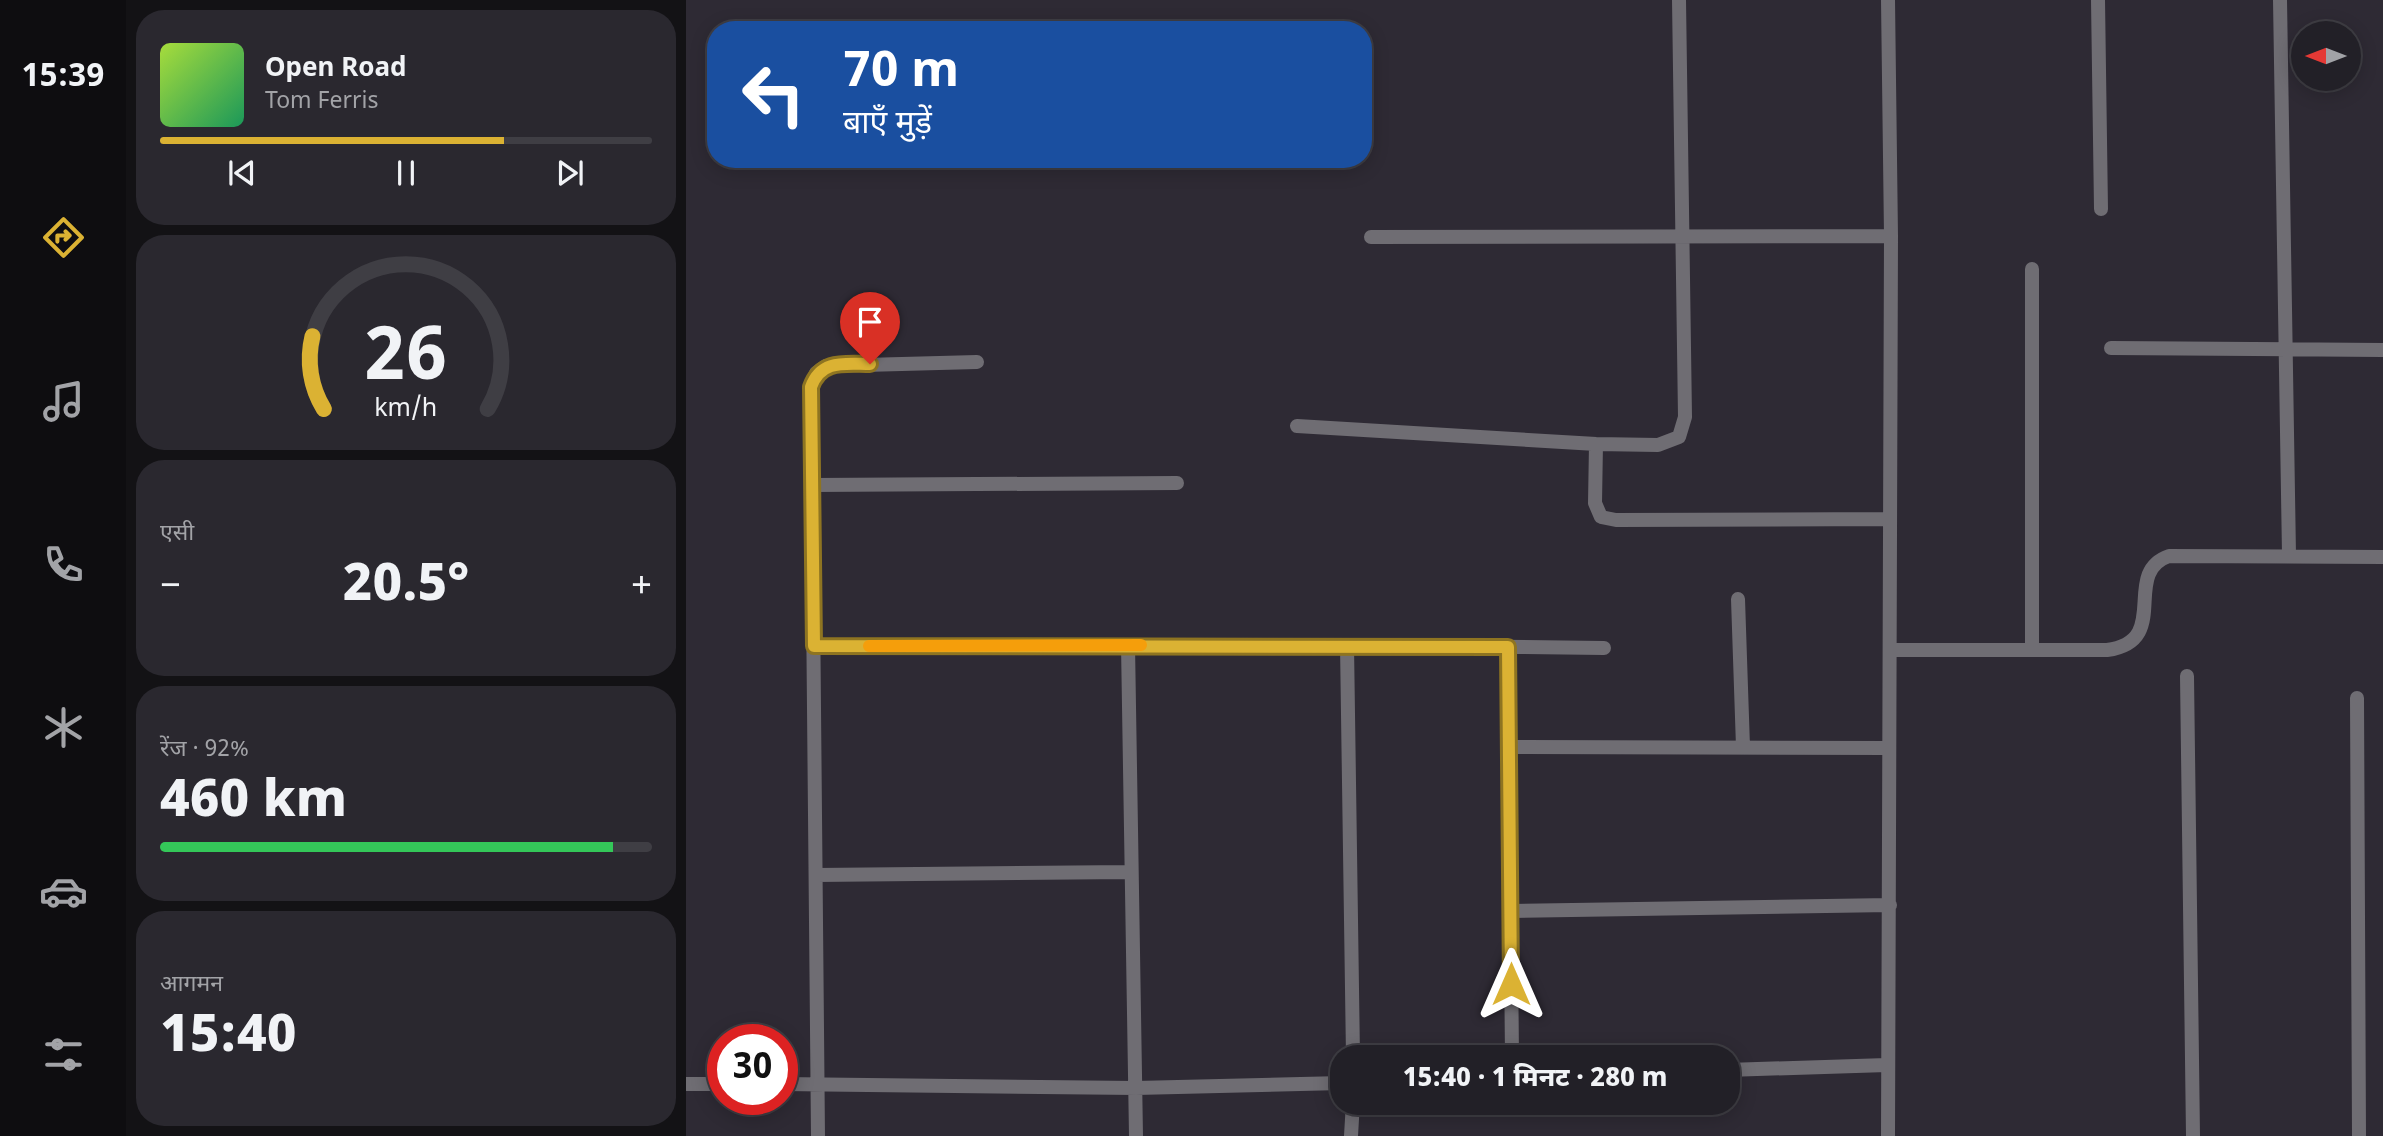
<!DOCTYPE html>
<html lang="hi">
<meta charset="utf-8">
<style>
body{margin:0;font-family:Georgia,"Noto Sans Devanagari",serif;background:#2a282f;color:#f1f3f6;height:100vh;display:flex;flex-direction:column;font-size:26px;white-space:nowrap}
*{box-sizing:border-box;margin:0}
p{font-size:23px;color:#a2a3a7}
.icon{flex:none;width:38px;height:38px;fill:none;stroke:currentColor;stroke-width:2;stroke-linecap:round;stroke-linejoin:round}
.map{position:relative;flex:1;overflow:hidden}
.sheet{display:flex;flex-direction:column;gap:10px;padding:10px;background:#131215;width:560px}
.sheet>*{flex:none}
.banner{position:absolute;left:21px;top:21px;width:665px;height:147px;border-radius:28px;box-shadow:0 4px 18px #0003,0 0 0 2px #3f3e44;background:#1a4fa0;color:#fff;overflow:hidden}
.needle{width:46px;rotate:270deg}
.tools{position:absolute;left:1605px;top:21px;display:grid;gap:14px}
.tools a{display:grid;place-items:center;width:70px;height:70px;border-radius:50%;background:#222027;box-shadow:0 4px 18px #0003,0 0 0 2px #3f3e44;font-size:35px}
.speed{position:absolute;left:21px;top:1024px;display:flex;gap:14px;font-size:35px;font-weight:700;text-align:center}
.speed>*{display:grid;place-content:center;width:91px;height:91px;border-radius:50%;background:#222027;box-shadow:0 4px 18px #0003,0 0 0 2px #3f3e44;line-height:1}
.speed .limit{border:10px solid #d22;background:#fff;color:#111}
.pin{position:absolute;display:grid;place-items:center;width:60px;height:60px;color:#fff;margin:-72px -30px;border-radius:50% 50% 50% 0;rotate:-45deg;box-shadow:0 0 7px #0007}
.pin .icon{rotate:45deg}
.me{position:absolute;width:77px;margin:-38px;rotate:0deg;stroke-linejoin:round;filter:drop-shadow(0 0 5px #0008)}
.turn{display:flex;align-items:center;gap:24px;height:147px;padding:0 21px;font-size:32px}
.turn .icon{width:91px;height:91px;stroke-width:2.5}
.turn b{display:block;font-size:49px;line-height:60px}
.big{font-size:52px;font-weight:800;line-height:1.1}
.sheet .card{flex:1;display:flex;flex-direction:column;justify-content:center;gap:10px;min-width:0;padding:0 24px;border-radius:28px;background:#2a282f}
.sheet .dial{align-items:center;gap:0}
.dial svg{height:182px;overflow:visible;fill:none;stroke:#3f3e44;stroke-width:7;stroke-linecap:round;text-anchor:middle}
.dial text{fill:#f1f3f6;stroke:none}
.song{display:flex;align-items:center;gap:21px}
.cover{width:84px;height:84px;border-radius:10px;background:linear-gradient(135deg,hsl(80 70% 55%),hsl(150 70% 35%))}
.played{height:7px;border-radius:4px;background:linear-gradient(90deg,#dbb233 70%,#3f3e44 70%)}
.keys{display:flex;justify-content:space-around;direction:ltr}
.heat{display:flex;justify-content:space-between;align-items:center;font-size:38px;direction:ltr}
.charge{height:10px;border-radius:5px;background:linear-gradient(90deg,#34c759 92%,#3f3e44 0)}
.trip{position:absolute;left:644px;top:1045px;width:410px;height:70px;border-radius:28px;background:#222027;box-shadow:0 4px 18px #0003,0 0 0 2px #3f3e44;font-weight:800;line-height:70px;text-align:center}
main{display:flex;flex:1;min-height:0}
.dock{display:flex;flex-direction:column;width:126px;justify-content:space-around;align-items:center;background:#0e0d10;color:#a2a3a7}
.dock .icon{width:49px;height:49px}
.dock .active{color:#dbb233}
.dock b{font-size:32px;color:#f1f3f6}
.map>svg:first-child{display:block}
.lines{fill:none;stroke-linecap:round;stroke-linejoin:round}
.street{stroke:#6f6d73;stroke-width:14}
.route-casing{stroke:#8e7421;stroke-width:18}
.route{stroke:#dbb233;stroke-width:12}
.slow{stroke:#f59e0b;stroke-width:12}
</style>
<main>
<nav class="dock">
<b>15:39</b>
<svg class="icon active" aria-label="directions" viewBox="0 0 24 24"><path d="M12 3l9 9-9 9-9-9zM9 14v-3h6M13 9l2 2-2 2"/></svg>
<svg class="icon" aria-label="music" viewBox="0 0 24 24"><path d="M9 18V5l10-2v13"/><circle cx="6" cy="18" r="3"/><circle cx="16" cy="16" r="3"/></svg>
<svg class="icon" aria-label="phone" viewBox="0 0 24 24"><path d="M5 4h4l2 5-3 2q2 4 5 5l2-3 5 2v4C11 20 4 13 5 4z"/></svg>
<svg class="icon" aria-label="climate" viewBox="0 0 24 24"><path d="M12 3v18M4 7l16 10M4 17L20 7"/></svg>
<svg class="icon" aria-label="car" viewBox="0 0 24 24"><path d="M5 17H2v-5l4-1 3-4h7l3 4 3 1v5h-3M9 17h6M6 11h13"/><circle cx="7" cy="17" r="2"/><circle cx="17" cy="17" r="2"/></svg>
<svg class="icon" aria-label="filters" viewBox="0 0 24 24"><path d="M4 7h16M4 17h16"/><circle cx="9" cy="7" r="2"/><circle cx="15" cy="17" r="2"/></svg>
</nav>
<section class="sheet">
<div class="card">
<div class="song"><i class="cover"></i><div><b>Open Road</b><p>Tom Ferris</p></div></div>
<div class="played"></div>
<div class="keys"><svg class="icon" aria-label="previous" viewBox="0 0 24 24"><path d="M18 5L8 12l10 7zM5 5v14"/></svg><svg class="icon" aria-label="pause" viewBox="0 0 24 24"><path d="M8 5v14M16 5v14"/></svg><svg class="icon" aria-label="next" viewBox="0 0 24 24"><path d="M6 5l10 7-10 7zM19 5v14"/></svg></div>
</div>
<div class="card dial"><svg viewBox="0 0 100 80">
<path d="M14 69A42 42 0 1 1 86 69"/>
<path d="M14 69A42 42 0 0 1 9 37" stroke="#dbb233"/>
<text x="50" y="56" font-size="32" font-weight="700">26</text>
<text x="50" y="72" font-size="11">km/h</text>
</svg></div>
<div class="card"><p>एसी</p>
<div class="heat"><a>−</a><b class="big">20.5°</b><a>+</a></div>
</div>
<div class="card"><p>रेंज · 92%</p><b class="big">460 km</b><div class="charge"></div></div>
<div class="card"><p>आगमन</p><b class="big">15:40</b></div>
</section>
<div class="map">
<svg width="1697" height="1136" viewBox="0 0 1697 1136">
<rect width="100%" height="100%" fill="#2e2a34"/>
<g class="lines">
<path class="street" d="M1202,0L1205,236L1202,1136
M1412,0L1415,209
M1594,0L1603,555
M685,237L1205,236
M1346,269V650
M1425,348L1697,350
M611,426L910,444L972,445L993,437L999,417L993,0
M910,444L909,503L915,517L930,520L1204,519
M127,485L491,483
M1052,599L1057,747
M442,645L450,1136
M661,645L667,1057
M128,646L661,645L918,648
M822,647L826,1057
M1204,650H1421C1487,641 1434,573 1483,556L1697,557
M1501,676L1507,1136
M1671,698L1673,1136
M824,747L1201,748
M130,875L443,872
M825,911L1204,905
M1041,1070L1201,1065
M0,1084H37
M96,1084L450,1088L656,1083
M132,1136L125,387L130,373L140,366L291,362
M665,1136L667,1102"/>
</g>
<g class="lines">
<defs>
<path id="route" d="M184,364C159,364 135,359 125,387L128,646L822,647L825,984"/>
</defs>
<use href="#route" class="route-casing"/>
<use href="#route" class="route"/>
<path class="slow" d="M183,646L455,645"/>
</g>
</svg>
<div class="tools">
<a><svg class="needle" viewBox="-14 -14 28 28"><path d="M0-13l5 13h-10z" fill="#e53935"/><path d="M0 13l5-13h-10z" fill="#a2a3a7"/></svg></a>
</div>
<div class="speed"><div class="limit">30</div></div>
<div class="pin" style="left:184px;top:364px;background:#d93025"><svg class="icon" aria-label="arrive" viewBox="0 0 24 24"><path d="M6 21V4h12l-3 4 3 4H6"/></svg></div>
<svg class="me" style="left:825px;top:984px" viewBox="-20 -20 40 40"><path d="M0-17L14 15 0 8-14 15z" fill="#dbb233" stroke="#fff" stroke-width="4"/></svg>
<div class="trip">15:40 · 1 मिनट · 280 m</div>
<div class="banner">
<div class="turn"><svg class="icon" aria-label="left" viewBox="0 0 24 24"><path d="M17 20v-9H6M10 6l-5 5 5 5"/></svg><div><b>70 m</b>बाएँ मुड़ें</div></div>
</div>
</div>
</main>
